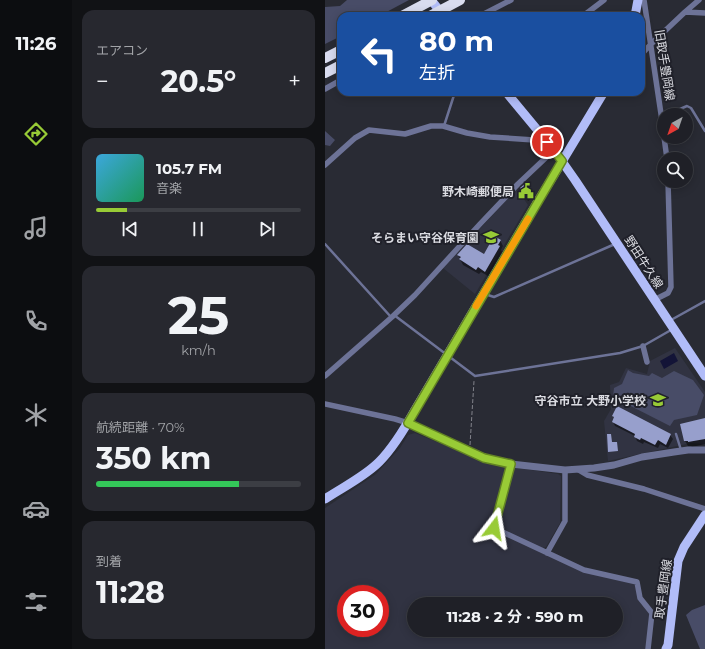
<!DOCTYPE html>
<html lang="ja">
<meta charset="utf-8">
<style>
body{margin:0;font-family:Montserrat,"Noto Sans JP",sans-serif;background:#27282f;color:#f1f3f6;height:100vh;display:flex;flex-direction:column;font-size:15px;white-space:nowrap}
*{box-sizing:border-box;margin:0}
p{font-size:13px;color:#a1a3a7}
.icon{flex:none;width:22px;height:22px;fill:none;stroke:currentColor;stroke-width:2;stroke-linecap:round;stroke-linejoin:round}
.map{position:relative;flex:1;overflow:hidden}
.sheet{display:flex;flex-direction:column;gap:10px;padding:10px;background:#111215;width:253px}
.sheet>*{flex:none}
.top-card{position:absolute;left:12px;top:12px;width:308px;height:84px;border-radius:12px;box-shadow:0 2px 10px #0003,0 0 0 1px #3c3e44;background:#1a4fa0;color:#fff;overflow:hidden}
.needle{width:26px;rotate:220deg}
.buttons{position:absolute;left:332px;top:108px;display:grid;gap:8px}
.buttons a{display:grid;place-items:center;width:36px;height:36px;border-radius:50%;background:#1f2027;box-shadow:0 2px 10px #0003,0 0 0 1px #3c3e44;font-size:20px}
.speed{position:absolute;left:12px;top:585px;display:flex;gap:8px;font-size:20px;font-weight:700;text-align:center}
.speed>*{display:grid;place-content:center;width:52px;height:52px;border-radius:50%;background:#1f2027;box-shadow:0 2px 10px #0003,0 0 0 1px #3c3e44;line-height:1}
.speed .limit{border:6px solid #d22;background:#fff;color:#111}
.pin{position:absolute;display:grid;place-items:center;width:34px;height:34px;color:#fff;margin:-17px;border:2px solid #fff;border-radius:50%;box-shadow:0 1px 4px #0007}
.me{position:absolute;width:44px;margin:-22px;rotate:14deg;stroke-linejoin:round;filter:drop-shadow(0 0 3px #0008)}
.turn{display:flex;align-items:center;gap:14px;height:84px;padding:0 16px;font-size:18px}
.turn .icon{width:52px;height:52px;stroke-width:2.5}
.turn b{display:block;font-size:28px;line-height:34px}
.big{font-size:30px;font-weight:700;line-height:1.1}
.sheet .tile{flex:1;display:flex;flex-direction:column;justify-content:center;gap:6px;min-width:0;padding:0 14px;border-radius:12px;background:#27282f}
.sheet .dial{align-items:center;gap:0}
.dial b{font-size:52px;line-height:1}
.song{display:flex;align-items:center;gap:12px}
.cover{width:48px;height:48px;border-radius:6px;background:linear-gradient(135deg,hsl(200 70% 55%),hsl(150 70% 35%))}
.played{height:4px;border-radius:2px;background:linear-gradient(90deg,#98cb36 15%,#3c3e44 15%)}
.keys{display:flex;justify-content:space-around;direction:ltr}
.heat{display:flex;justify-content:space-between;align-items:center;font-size:22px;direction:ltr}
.charge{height:6px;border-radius:3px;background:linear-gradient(90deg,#34c759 70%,#3c3e44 0)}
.trip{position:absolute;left:82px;top:597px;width:216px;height:40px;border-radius:20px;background:#1f2027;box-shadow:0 2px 10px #0003,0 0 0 1px #3c3e44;font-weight:700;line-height:40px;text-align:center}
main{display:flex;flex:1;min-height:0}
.dock{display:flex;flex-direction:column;width:72px;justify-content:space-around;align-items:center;background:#0c0d10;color:#a1a3a7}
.dock .icon{width:28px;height:28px}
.dock .active{color:#98cb36}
.dock b{font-size:18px;color:#f1f3f6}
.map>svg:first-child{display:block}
.built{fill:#313342;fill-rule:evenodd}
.green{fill:#484c67}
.water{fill:#131437}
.shadow{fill:#0007}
.building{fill:#979fcc}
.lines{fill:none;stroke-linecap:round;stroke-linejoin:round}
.path{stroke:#82838b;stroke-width:1;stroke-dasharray:4 2;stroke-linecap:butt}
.service{stroke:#6d7397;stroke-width:2.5}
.minor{stroke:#6d7397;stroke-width:5.5}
.tertiary{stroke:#6d7397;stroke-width:7}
.primary{stroke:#b1bcf8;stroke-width:9}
.motorway{stroke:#d9dcef;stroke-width:10}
.route-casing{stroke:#638423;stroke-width:10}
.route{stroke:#98cb36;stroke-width:7}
.slow{stroke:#f59e0b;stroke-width:7}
.labels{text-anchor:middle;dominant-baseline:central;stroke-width:4;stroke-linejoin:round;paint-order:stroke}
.street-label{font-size:12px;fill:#dadbe1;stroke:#20212a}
.poi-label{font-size:12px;font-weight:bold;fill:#dadbe1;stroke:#20212a;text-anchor:end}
</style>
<main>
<nav class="dock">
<b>11:26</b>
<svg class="icon active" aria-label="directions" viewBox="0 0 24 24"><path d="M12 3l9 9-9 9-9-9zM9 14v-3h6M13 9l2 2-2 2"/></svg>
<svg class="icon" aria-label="music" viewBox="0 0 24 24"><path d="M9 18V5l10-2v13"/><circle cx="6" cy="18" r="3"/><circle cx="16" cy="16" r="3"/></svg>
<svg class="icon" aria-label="phone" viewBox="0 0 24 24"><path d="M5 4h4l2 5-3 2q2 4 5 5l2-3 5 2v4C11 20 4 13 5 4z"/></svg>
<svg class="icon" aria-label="climate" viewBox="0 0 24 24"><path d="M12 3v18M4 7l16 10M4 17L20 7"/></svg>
<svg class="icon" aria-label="car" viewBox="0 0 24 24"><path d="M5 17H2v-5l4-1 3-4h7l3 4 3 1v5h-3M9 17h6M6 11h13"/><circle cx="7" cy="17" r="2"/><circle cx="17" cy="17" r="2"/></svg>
<svg class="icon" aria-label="filters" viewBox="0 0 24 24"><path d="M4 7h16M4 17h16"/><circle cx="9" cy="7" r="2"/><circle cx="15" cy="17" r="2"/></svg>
</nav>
<section class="sheet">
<div class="tile"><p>エアコン</p>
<div class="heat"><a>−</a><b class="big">20.5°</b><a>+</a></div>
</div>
<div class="tile">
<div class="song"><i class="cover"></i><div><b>105.7 FM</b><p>音楽</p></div></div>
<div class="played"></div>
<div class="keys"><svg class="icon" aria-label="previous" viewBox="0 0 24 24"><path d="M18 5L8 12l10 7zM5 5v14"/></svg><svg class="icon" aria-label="pause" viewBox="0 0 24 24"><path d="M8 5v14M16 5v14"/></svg><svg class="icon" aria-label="next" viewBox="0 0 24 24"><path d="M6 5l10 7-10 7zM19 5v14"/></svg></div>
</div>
<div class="tile dial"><b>25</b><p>km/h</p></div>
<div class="tile"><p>航続距離 · 70%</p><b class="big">350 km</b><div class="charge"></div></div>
<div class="tile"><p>到着</p><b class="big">11:28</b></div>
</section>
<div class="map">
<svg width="380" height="649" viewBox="0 0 380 649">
<rect width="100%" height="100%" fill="#292b34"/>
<path class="built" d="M192,189L203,205L150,294L118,268Z
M350,348L380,392V444L366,443L283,461L279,421L286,409L285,385L294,382L301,368L322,374L325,361Z
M90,433L144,455L186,467L233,474L236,476L235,523L221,547L218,548L259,570L312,582L315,598L327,613L323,649H0V508L51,474L75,448L83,435ZM21,594H55V628H21ZM89,604H291V630H89Z"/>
<path class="green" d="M22,0H84L54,16H16V36L0,44V7L15,6Z
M0,131L10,140L5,146L0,145Z
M303,370L308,373L324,376L327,373L337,378L349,371L368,380L379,395L372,415L349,420L345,426L288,397L289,388L297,384Z
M380,605V649H375L361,615L367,610Z"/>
<path class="water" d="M349,353L353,361L339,369L335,361Z"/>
<path class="shadow" d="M201,185L209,197L203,201L196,189Z
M175,240L178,246L176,250L177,252L163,276L156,272L154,274L138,265L133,255H159Z
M288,416L345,435L348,439L343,448L335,444L333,448L319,442L318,444L312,441L310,436L290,426L288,422L290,418Z
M380,419V444L367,447L366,446H363L360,441Z"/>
<path class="building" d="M201,183L208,194L201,198L195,188Z
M169,236L176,240L173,245L175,246L160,272L153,267L151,270L134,259L136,257L132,255L142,244L159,254Z
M292,406L346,434L341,445L333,440L330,445L316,438L315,440L309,437L310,434L287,422L289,417L287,416Z
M380,418V439L363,442V441H359L355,424Z
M282,434H286L287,442H292L293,451L283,452Z"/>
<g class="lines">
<path class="path" d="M145,445L149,381"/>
<path class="service" d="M341,115L362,106L366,108L380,131
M119,126L130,92
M0,244L66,317
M160,294L169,297L290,244
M69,315L150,376L295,353L318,346L346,330
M346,320L380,301
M351,434L356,450"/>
<path class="minor" d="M319,0L339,134
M360,12L374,0
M155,16L186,0
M258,16L279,0
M316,55L325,45L360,12L380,13
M0,89L16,80
M339,137L342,159
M0,165L30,138L44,130L80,134L106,126H118L142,133L165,137L209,140L217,135
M329,300L343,293L346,287L343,181
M318,346L322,362
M0,376L67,317L90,295L155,224L193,184L229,150
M0,404L70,419L83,423
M186,464L169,528L259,570L312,582L315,598L327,613L323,649
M252,469L262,475L319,489L380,509
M222,553L240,521V470"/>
<path class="tertiary" d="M83,423L159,458L186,464L240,470L269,468L289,465L317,457L349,452L363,450H380"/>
<path class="primary" d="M106,0L119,16
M310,16L313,0
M181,92L229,150L250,180L380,376
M0,499C18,487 39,477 54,462C69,447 80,428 90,410L212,203L279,92
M341,649L343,645L353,561L359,547L380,515"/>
<path class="motorway" d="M77,16L107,0
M105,16L135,0
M0,58L16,50
M0,73L16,65"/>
</g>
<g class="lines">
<defs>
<path id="route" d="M169,528L186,464L159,458L83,423L237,161L222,142"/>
</defs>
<use href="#route" class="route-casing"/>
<use href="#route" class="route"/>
<path class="slow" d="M151,306L203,219"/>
</g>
<defs>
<symbol id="civic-bare" viewBox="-9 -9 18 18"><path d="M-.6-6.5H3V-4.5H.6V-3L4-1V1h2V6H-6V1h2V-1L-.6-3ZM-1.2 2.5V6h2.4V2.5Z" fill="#98cb36" stroke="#20212a" stroke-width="2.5" paint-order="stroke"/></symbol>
<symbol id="school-bare" viewBox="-9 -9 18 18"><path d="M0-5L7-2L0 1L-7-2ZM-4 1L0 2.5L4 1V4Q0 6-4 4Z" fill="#98cb36" stroke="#20212a" stroke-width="2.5" paint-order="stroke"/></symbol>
</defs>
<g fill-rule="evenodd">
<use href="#civic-bare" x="190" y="180" width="22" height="22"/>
<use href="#school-bare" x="155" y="226" width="22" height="22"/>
<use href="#school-bare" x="322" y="389" width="22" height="22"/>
</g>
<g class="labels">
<g class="street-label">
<text transform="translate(340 65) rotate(81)">旧取手豊岡線</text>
<text transform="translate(319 262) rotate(57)">野田牛久線</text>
<text transform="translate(338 589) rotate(-82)">取手豊岡線</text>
</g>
<g class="poi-label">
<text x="189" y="191">野木崎郵便局</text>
<text x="154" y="237">そらまい守谷保育園</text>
<text x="321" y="400">守谷市立 大野小学校</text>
</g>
</g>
</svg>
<div class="buttons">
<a><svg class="needle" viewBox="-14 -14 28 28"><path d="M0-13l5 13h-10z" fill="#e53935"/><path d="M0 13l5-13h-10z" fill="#a1a3a7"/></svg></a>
<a><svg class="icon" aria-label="search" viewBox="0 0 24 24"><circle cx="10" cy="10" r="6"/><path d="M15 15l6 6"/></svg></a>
</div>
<div class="speed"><div class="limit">30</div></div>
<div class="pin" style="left:222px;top:142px;background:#d93025"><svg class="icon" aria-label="arrive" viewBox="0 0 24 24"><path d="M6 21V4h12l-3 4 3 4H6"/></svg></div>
<svg class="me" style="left:169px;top:528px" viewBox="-20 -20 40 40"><path d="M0-17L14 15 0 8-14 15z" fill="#98cb36" stroke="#fff" stroke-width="4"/></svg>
<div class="trip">11:28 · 2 分 · 590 m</div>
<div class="top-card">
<div class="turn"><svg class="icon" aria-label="left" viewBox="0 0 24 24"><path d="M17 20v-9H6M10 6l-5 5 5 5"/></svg><div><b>80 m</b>左折</div></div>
</div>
</div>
</main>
